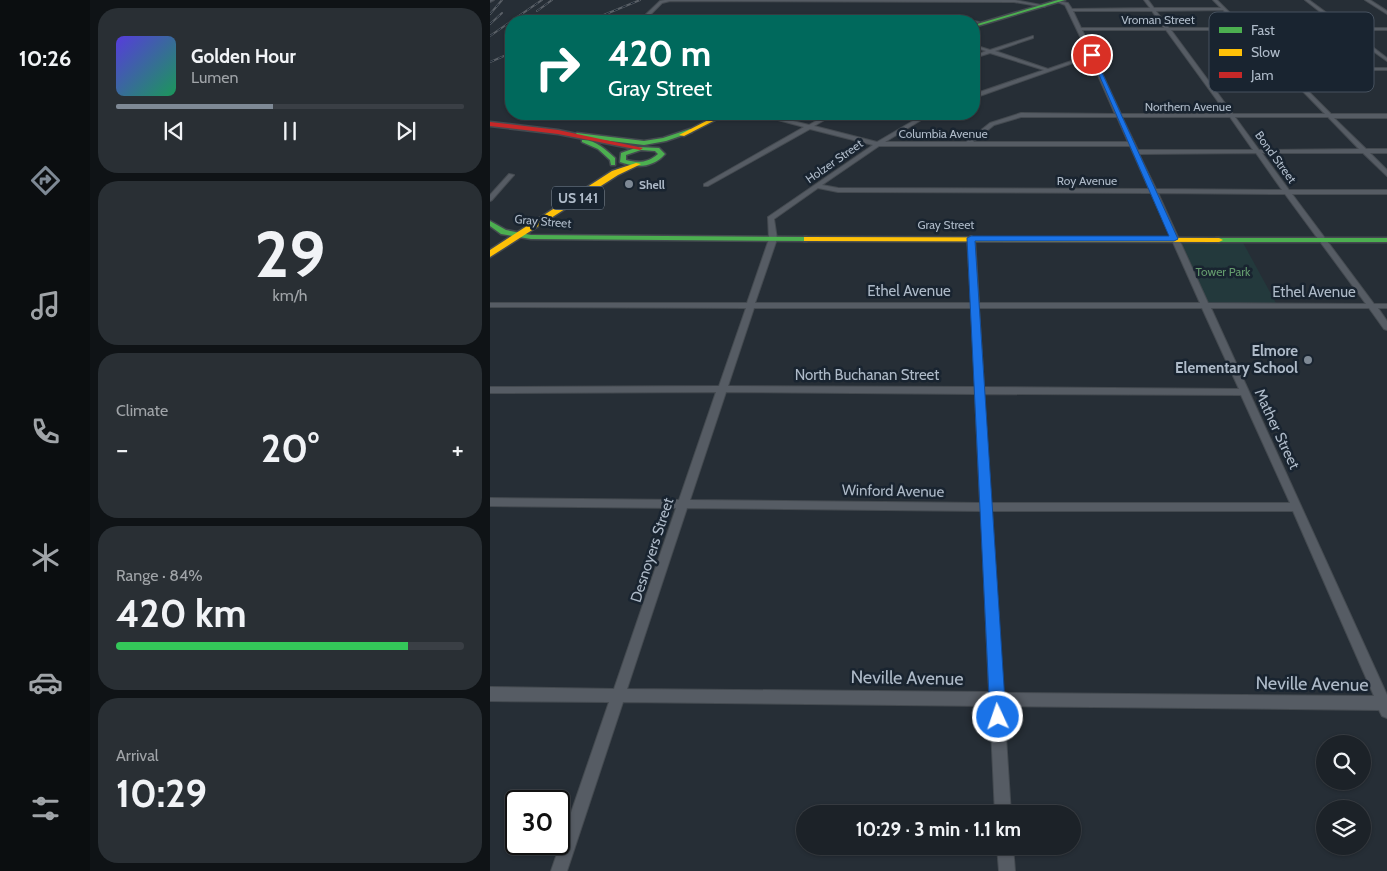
<!DOCTYPE html>
<meta charset="utf-8">
<style>
body{margin:0;font-family:Cabin,sans-serif;background:#292f34;color:#f1f3f6;height:100vh;display:flex;flex-direction:column;font-size:19px;white-space:nowrap}
*{box-sizing:border-box;margin:0}
p{font-size:16px;color:#a0a4a8}
.icon{flex:none;width:28px;height:28px;fill:none;stroke:currentColor;stroke-width:2;stroke-linecap:round;stroke-linejoin:round}
.map{position:relative;flex:1;overflow:hidden}
.drawer{display:flex;flex-direction:column;gap:8px;padding:8px;background:#0f1316;width:400px}
.drawer>*{flex:none}
.hud{position:absolute;left:15px;top:15px;width:475px;height:105px;border-radius:20px;box-shadow:0 1px 4px #0004,0 0 0 1px #3a3f45;background:#00695c;color:#fff;overflow:hidden}
.buttons{position:absolute;left:826px;top:735px;display:grid;gap:10px}
.buttons a{display:grid;place-items:center;width:55px;height:55px;border-radius:50%;background:#1c2228;box-shadow:0 1px 4px #0004,0 0 0 1px #3a3f45;font-size:25px}
.speed{position:absolute;left:15px;top:790px;display:flex;gap:10px;font-size:25px;font-weight:700;text-align:center}
.speed>*{display:grid;place-content:center;width:65px;height:65px;border-radius:50%;background:#1c2228;box-shadow:0 1px 4px #0004,0 0 0 1px #3a3f45;line-height:1}
.speed .limit{border:2px solid #111;border-radius:8px;background:#fff;color:#111}
.pin{position:absolute;display:grid;place-items:center;width:42px;height:42px;color:#fff;margin:-21px;border:2px solid #fff;border-radius:50%;box-shadow:0 1px 5px #0007}
.me{position:absolute;width:55px;margin:-28px;rotate:357deg;stroke-linejoin:round;filter:drop-shadow(0 0 4px #0008)}
.turn{display:flex;align-items:center;gap:18px;height:105px;padding:0 20px;font-size:22px}
.turn .icon{width:65px;height:65px;stroke-width:2.5}
.turn b{display:block;font-size:35px;line-height:42px}
.big{font-size:38px;font-weight:700;line-height:1.1}
.drawer .tile{flex:1;display:flex;flex-direction:column;justify-content:center;gap:8px;min-width:0;padding:0 18px;border-radius:20px;background:#292f34}
.drawer .dial{align-items:center;gap:0}
.dial b{font-size:65px;line-height:1}
.song{display:flex;align-items:center;gap:15px}
.cover{width:60px;height:60px;border-radius:8px;background:linear-gradient(135deg,hsl(250 70% 55%),hsl(150 70% 35%))}
.played{height:5px;border-radius:2px;background:linear-gradient(90deg,#7e8995 45%,#3a3f45 45%)}
.keys{display:flex;justify-content:space-around;direction:ltr}
.heat{display:flex;justify-content:space-between;align-items:center;font-size:28px;direction:ltr}
.charge{height:8px;border-radius:4px;background:linear-gradient(90deg,#34c759 84%,#3a3f45 0)}
.trip{position:absolute;left:306px;top:805px;width:285px;height:50px;border-radius:25px;background:#1c2228;box-shadow:0 1px 4px #0004,0 0 0 1px #3a3f45;font-weight:700;line-height:50px;text-align:center}
main{display:flex;flex:1;min-height:0}
.tabs{display:flex;flex-direction:column;width:90px;justify-content:space-around;align-items:center;background:#0b0e10;color:#a0a4a8}
.tabs .icon{width:35px;height:35px}
.tabs .current{color:#7e8995}
.tabs b{font-size:22px;color:#f1f3f6}
.map>svg:first-child{display:block}
.green{fill:#23393c}
.lines{fill:none;stroke-linecap:round;stroke-linejoin:round}
.street-casing{stroke:#444a50;stroke-width:2}
.fast-casing{stroke:#444a50;stroke-width:3}
.slow-casing{stroke:#444a50;stroke-width:3}
.jam-casing{stroke:#444a50;stroke-width:3}
.street{fill:#565c64;fill-rule:evenodd}
.fast{fill:#4caf50;fill-rule:evenodd}
.slow{fill:#ffc107;fill-rule:evenodd}
.jam{fill:#c62828;fill-rule:evenodd}
.rail-casing{stroke:#5a6067;stroke-width:2}
.rail{stroke:#192430;stroke-width:1;stroke-dasharray:4.5;stroke-linecap:butt}
.route{fill:#1a73e8;stroke:#114b97}
.poi-dot{fill:#7e8995;stroke:#192430;stroke-width:2}
.labels{text-anchor:middle;dominant-baseline:central;stroke-width:5;stroke-linejoin:round;paint-order:stroke}
.far-street-label{font-size:12px;fill:#aebac8;stroke:#192430}
.far-poi-label{font-size:12px;font-weight:bold;fill:#aebac8;stroke:#192430;text-anchor:start}
.far-park-label{font-size:12px;fill:#649b6d;stroke:#192430}
.shield{fill:#192430;stroke:#818d9a;stroke-width:1}
.shield-label{font-size:14px;font-weight:bold;fill:#aebac8}
.street-label{font-size:15px;fill:#aebac8;stroke:#192430}
.poi-label{font-size:15px;font-weight:bold;fill:#aebac8;stroke:#192430;text-anchor:end}
.near-street-label{font-size:18px;fill:#aebac8;stroke:#192430}
.key{fill:#192430;stroke:#46515e;stroke-width:1}
.key-label{font-size:14px;fill:#aebac8}
</style>
<main>
<nav class="tabs">
<b>10:26</b>
<svg class="icon current" aria-label="directions" viewBox="0 0 24 24"><path d="M12 3l9 9-9 9-9-9zM9 14v-3h6M13 9l2 2-2 2"/></svg>
<svg class="icon" aria-label="music" viewBox="0 0 24 24"><path d="M9 18V5l10-2v13"/><circle cx="6" cy="18" r="3"/><circle cx="16" cy="16" r="3"/></svg>
<svg class="icon" aria-label="phone" viewBox="0 0 24 24"><path d="M5 4h4l2 5-3 2q2 4 5 5l2-3 5 2v4C11 20 4 13 5 4z"/></svg>
<svg class="icon" aria-label="climate" viewBox="0 0 24 24"><path d="M12 3v18M4 7l16 10M4 17L20 7"/></svg>
<svg class="icon" aria-label="car" viewBox="0 0 24 24"><path d="M5 17H2v-5l4-1 3-4h7l3 4 3 1v5h-3M9 17h6M6 11h13"/><circle cx="7" cy="17" r="2"/><circle cx="17" cy="17" r="2"/></svg>
<svg class="icon" aria-label="filters" viewBox="0 0 24 24"><path d="M4 7h16M4 17h16"/><circle cx="9" cy="7" r="2"/><circle cx="15" cy="17" r="2"/></svg>
</nav>
<section class="drawer">
<div class="tile">
<div class="song"><i class="cover"></i><div><b>Golden Hour</b><p>Lumen</p></div></div>
<div class="played"></div>
<div class="keys"><svg class="icon" aria-label="previous" viewBox="0 0 24 24"><path d="M18 5L8 12l10 7zM5 5v14"/></svg><svg class="icon" aria-label="pause" viewBox="0 0 24 24"><path d="M8 5v14M16 5v14"/></svg><svg class="icon" aria-label="next" viewBox="0 0 24 24"><path d="M6 5l10 7-10 7zM19 5v14"/></svg></div>
</div>
<div class="tile dial"><b>29</b><p>km/h</p></div>
<div class="tile"><p>Climate</p>
<div class="heat"><a>−</a><b class="big">20°</b><a>+</a></div>
</div>
<div class="tile"><p>Range · 84%</p><b class="big">420 km</b><div class="charge"></div></div>
<div class="tile"><p>Arrival</p><b class="big">10:29</b></div>
</section>
<div class="map">
<svg width="897" height="871" viewBox="0 0 897 871">
<rect width="100%" height="100%" fill="#262e36"/>
<path class="green" d="M684,239H751L787,305H715Z"/>
<g class="lines">
<defs>
<path id="street" d="M0,0H4L0,2Z
M175,0H525L556,6L554,7L524,2L180,1L172,3L158,17H462L489,22L487,23H484V21L462,19H155L153,21H149L170,1Z
M563,0L578,3L582,9L660,8L654,0H658L664,8H731L723,0H727L755,28H851L815,0H819L857,28H897V30H860L897,58V61L880,49H776L794,68H897V70H797L841,114H897V118H844L876,149H897V153H880L897,170V176L873,153H772L799,190H897V194H802L884,304H897V308H888L897,321V330L894,329L879,308H721L897,695V718L892,716L889,710L514,706L521,814H505L500,706L133,702L77,871H61L119,702L0,701V687L124,689L186,508L0,506V498L189,500L226,392L0,393V387L229,386L256,308L0,307V303H257L279,239L278,217L383,145L320,129L218,186H214V184L314,127L266,114H275L319,125L338,114H345L324,126L387,142L435,114H441L395,142H476L500,123L531,113L625,114L600,57L484,98V94L554,70L500,53L484,58V56L496,51L484,47V45L500,50L543,36V38L505,51L558,69L599,55L575,5ZM733,10L750,28H679L666,11ZM583,11H662L674,28H591ZM592,30H676L737,114H631ZM681,30H753L835,114H743ZM757,30H855L876,47H774ZM531,117H627L638,142H483L504,125ZM632,117H740L763,150H648ZM745,117H838L869,149L769,150ZM389,146H640L659,189L348,188L332,185ZM766,153L792,190L666,189L649,154ZM328,188L348,192L661,193L710,303H489L485,238L481,236L477,238L481,303H265L287,239L284,219ZM668,193L795,194L876,304L718,303ZM264,308H481L485,387L238,386ZM489,308H712L749,389L494,387ZM236,392L485,394L490,503L200,500ZM494,394L751,395L800,503H501ZM197,508L491,511L499,692L137,689ZM502,511H803L884,696L513,693Z
M875,0H880L897,11V14Z
M19,174L24,175L2,200L0,201V195Z
M507,846H523L525,871H509Z"/>
<path id="fast" d="M568,0H575L484,27V25Z
M200,129L202,130V132L176,141L154,145L87,137L84,135L87,133L154,141L173,138Z
M92,140C105,139 116,150 125,158V165H121L120,160L108,149L92,142Z
M148,147L169,148L175,154C163,168 146,168 130,162L131,153ZM151,150L165,151L168,154C158,163 148,163 136,160V155Z
M0,221L16,230L41,235L317,237L321,239L317,241L41,239L11,234L0,226Z
M726,238H897V242H729L725,240Z"/>
<path id="slow" d="M230,114H237L194,136L189,135Z
M146,163L151,164L128,175L0,257V250L122,171Z
M314,237L729,238L733,240L729,242L317,241H314Z"/>
<path id="jam" d="M0,122L68,130L153,148L150,150L68,134L0,126Z"/>
</defs>
<use href="#street" class="street-casing"/>
<use href="#fast" class="fast-casing"/>
<use href="#slow" class="slow-casing"/>
<use href="#jam" class="jam-casing"/>
<use href="#street" class="street"/>
<use href="#fast" class="fast"/>
<use href="#slow" class="slow"/>
<use href="#jam" class="jam"/>
<defs>
<path id="rail" d="M47,11L62,0
M0,14L12,0
M99,21L150,0
M0,24L12,13
M0,36L52,0
M0,62L21,53"/>
</defs>
<use href="#rail" class="rail-casing"/>
<use href="#rail" class="rail"/>
</g>
<path class="route" d="M600,54L604,55L688,239L684,241H485L516,717L514,723L508,725L502,723L500,717L477,238L481,236H679Z"/>
<g class="poi-dot">
<circle cx="139" cy="184" r="5"/>
<circle cx="818" cy="360" r="5"/>
</g>
<g class="labels">
<g class="far-street-label">
<text x="668" y="19">Vroman Street</text>
<text x="698" y="106">Northern Avenue</text>
<text x="453" y="133">Columbia Avenue</text>
<text transform="translate(786 157) rotate(54)">Bond Street</text>
<text transform="translate(344 161) rotate(-35)">Holzer Street</text>
<text x="597" y="180">Roy Avenue</text>
<text transform="translate(53 221) rotate(5)">Gray Street</text>
<text x="456" y="224">Gray Street</text>
</g>
<g class="far-poi-label">
<text x="149" y="184">Shell</text>
</g>
<g class="far-park-label">
<text x="733" y="271">Tower Park</text>
</g>
<rect class="shield" x="62" y="186.5" width="52" height="23" rx="4"/>
<g class="shield-label">
<text x="88" y="198">US 141</text>
</g>
<g class="street-label">
<text x="419" y="291">Ethel Avenue</text>
<text x="824" y="292">Ethel Avenue</text>
<text x="377" y="375">North Buchanan Street</text>
<text transform="translate(787 429) rotate(65)">Mather Street</text>
<text transform="translate(403 491) rotate(1)">Winford Avenue</text>
<text transform="translate(162 550) rotate(-72)">Desnoyers Street</text>
</g>
<g class="poi-label">
<text x="808" y="351">Elmore<tspan x="808" dy="17">Elementary School</tspan></text>
</g>
<g class="near-street-label">
<text transform="translate(417 678) rotate(1)">Neville Avenue</text>
<text transform="translate(822 684) rotate(1)">Neville Avenue</text>
</g>
</g>
<rect x="719" y="12" width="165" height="80" rx="8" class="key"/>
<rect x="729" y="27" width="23" height="6" fill="#4caf50"/>
<rect x="729" y="49" width="23" height="7" fill="#ffc107"/>
<rect x="729" y="72" width="23" height="6" fill="#c62828"/>
<g class="key-label">
<text x="761" y="35">Fast</text>
<text x="761" y="57">Slow</text>
<text x="761" y="80">Jam</text>
</g>
</svg>
<div class="buttons">
<a><svg class="icon" aria-label="search" viewBox="0 0 24 24"><circle cx="10" cy="10" r="6"/><path d="M15 15l6 6"/></svg></a>
<a><svg class="icon" aria-label="layers" viewBox="0 0 24 24"><path d="M12 4l9 5-9 5-9-5zM3 14l9 5 9-5"/></svg></a>
</div>
<div class="speed"><div class="limit">30</div></div>
<div class="pin" style="left:602px;top:55px;background:#d93025"><svg class="icon" aria-label="arrive" viewBox="0 0 24 24"><path d="M6 21V4h12l-3 4 3 4H6"/></svg></div>
<svg class="me" style="left:508px;top:717px" viewBox="-20 -20 40 40"><circle r="17" fill="#1a73e8" stroke="#fff" stroke-width="3"/><path d="M0-11L8 9 0 5-8 9z" fill="#fff"/></svg>
<div class="trip">10:29 · 3 min · 1.1 km</div>
<div class="hud">
<div class="turn"><svg class="icon" aria-label="right" viewBox="0 0 24 24"><path d="M7 20v-9h11M14 6l5 5-5 5"/></svg><div><b>420 m</b>Gray Street</div></div>
</div>
</div>
</main>
